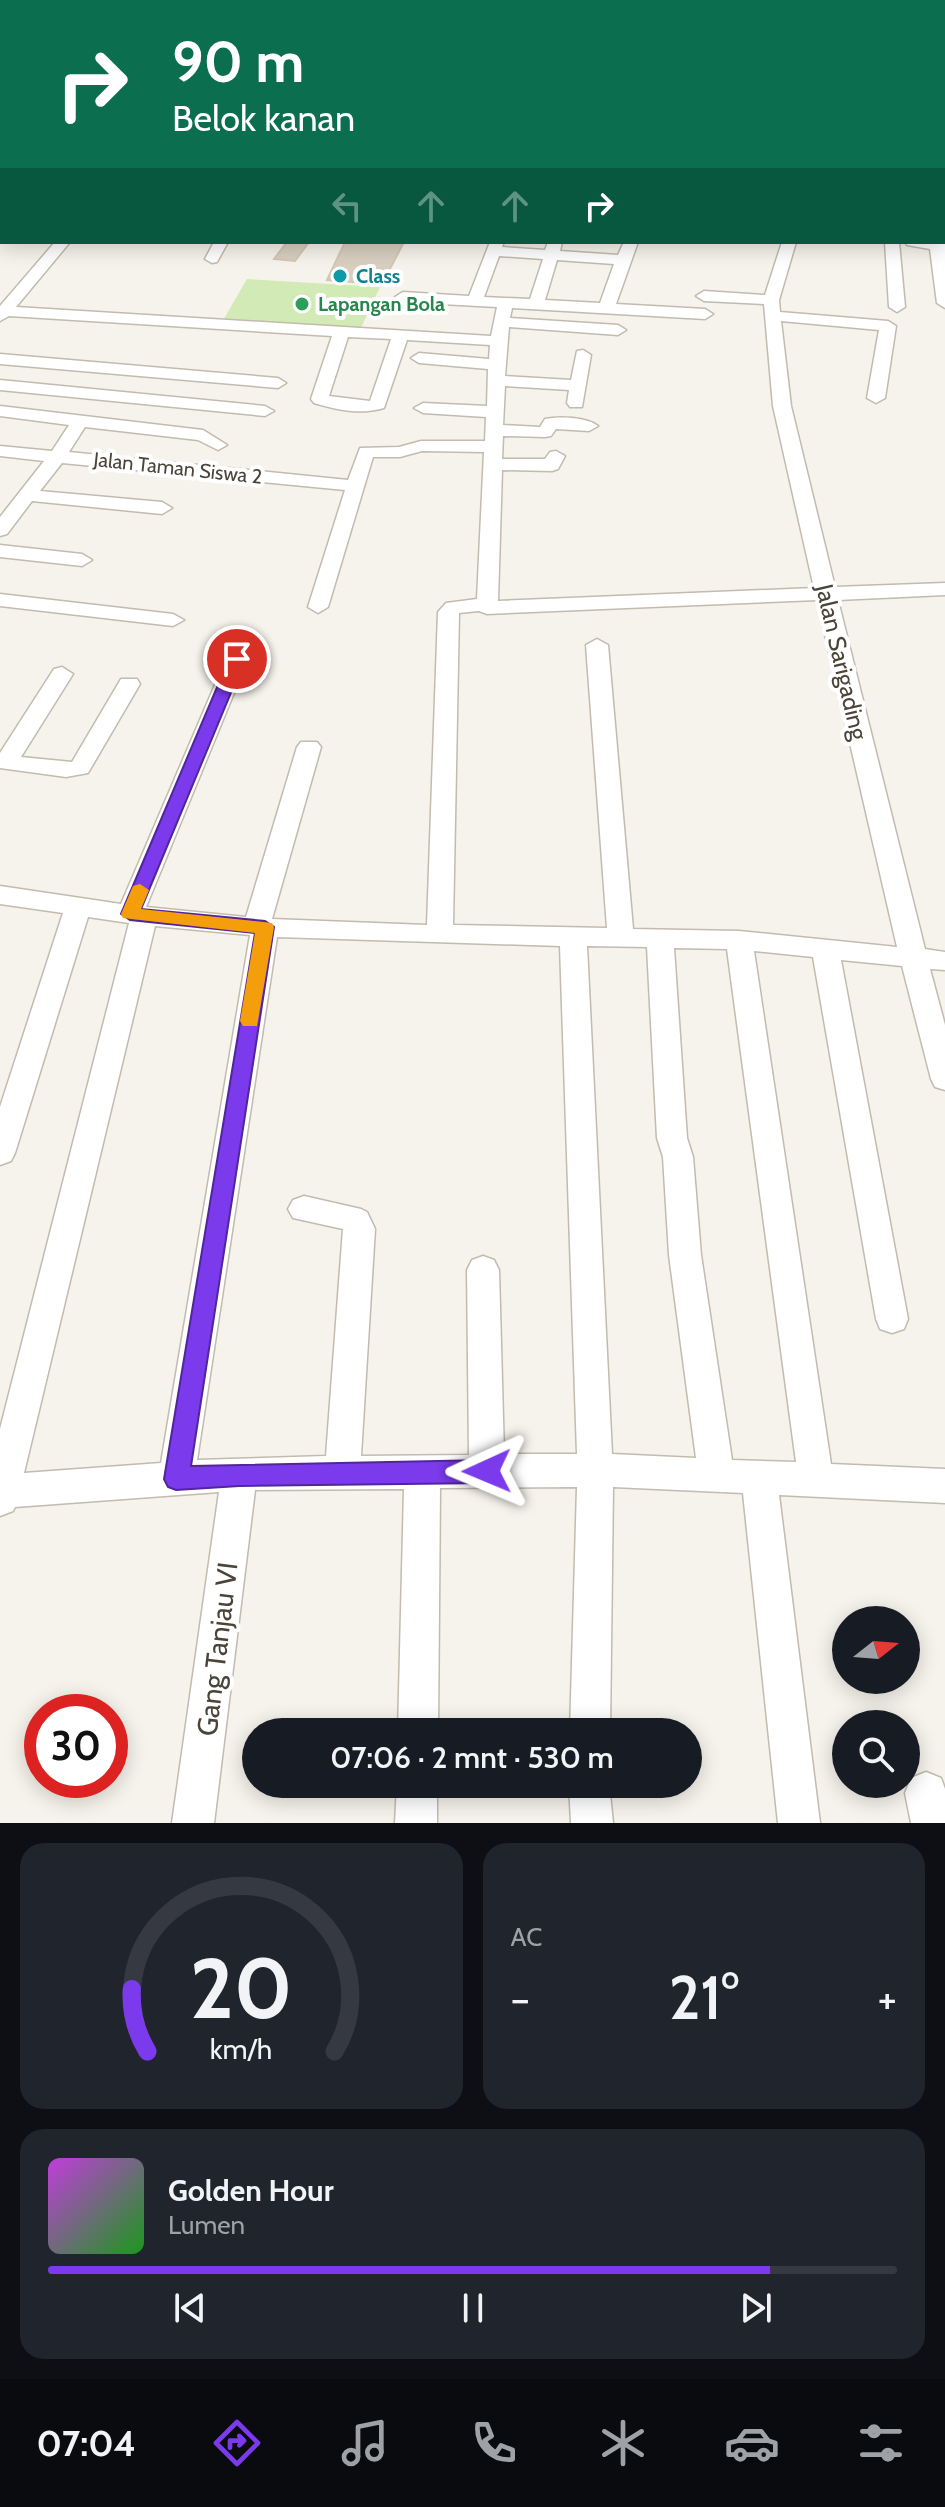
<!DOCTYPE html>
<html lang="id">
<meta charset="utf-8">
<style>
body{margin:0;font-family:Cabin,sans-serif;background:#20242c;color:#f1f3f6;height:100vh;display:flex;flex-direction:column;font-size:30px;white-space:nowrap}
*{box-sizing:border-box;margin:0}
p{font-size:26px;color:#9ea1a6}
.icon{flex:none;width:44px;height:44px;fill:none;stroke:currentColor;stroke-width:2;stroke-linecap:round;stroke-linejoin:round}
.map{position:relative;height:1823px;overflow:hidden}
.drawer{display:flex;flex-direction:column;gap:20px;padding:20px;background:#0d0f14;flex:1}
.drawer>*{flex:none}
.top-card{position:absolute;left:0px;top:0px;width:946px;height:244px;box-shadow:0 4px 20px #0003;background:#0b6e4f;color:#fff;overflow:hidden}
.needle{width:52px;rotate:73deg}
.fabs{position:absolute;left:832px;top:1606px;display:grid;gap:16px}
.fabs a{display:grid;place-items:center;width:88px;height:88px;border-radius:50%;background:#171b24;box-shadow:0 4px 20px #0003;font-size:40px}
.speed{position:absolute;left:24px;top:1694px;display:flex;gap:16px;font-size:40px;font-weight:700;text-align:center}
.speed>*{display:grid;place-content:center;width:104px;height:104px;border-radius:50%;background:#171b24;box-shadow:0 4px 20px #0003;line-height:1}
.speed .limit{border:12px solid #d22;background:#fff;color:#111}
.pin{position:absolute;display:grid;place-items:center;width:68px;height:68px;color:#fff;margin:-34px;border:4px solid #fff;border-radius:50%;box-shadow:0 2px 8px #0007}
.me{position:absolute;width:88px;margin:-44px;rotate:269deg;stroke-linejoin:round;filter:drop-shadow(0 0 6px #0008)}
.turn{display:flex;align-items:center;gap:28px;height:168px;padding:0 40px;font-size:36px}
.turn .icon{width:104px;height:104px;stroke-width:2.5}
.turn b{display:block;font-size:56px;line-height:68px}
.lanes{display:flex;align-items:center;height:76px;padding:0 40px;background:#0003;justify-content:center;gap:40px;direction:ltr}
.lanes .off{opacity:.35}
.big{font-size:60px;font-weight:600;line-height:1.1}
.drawer .widget{flex:1;display:flex;flex-direction:column;justify-content:center;gap:12px;min-width:0;padding:0 28px;border-radius:24px;background:#20242c}
.drawer .dial{align-items:center;gap:0}
.dial svg{height:208px;overflow:visible;fill:none;stroke:#363941;stroke-width:7;stroke-linecap:round;text-anchor:middle}
.dial text{fill:#f1f3f6;stroke:none}
.song{display:flex;align-items:center;gap:24px}
.cover{width:96px;height:96px;border-radius:12px;background:linear-gradient(135deg,hsl(290 70% 55%),hsl(120 70% 35%))}
.played{height:8px;border-radius:4px;background:linear-gradient(90deg,#7c3aed 85%,#363941 85%)}
.keys{display:flex;justify-content:space-around;direction:ltr}
.heat{display:flex;justify-content:space-between;align-items:center;font-size:44px;direction:ltr}
.drawer .tiles{flex:1;display:grid;gap:20px;grid-template-columns:1fr 1fr}
.widget:last-child{grid-column:span 2}
.trip{position:absolute;left:242px;top:1718px;width:460px;height:80px;border-radius:40px;background:#171b24;box-shadow:0 4px 20px #0003;font-weight:600;line-height:80px;text-align:center}
.menu{display:flex;height:128px;justify-content:space-around;align-items:center;background:#090b0e;color:#9ea1a6}
.menu .icon{width:56px;height:56px}
.menu .selected{color:#7c3aed}
.menu b{font-size:36px;color:#f1f3f6}
.map>svg:first-child{display:block}
.green{fill:#d2eab5}
.building{fill:#d8cfc1;stroke:#d3c7b4;stroke-width:2}
.lines{fill:none;stroke-linecap:round;stroke-linejoin:round}
.minor-casing{stroke:#c2bbae;stroke-width:3}
.major-casing{stroke:#e6c16a;stroke-width:3}
.minor{fill:#fff;fill-rule:evenodd}
.major{fill:#ffe39c;fill-rule:evenodd}
.route{fill:#7c3aed;stroke:#51269a;stroke-width:2}
.slow{fill:#f59e0b}
.culture-dot{fill:#0f9aa8;stroke:#fff;stroke-width:3}
.leisure-dot{fill:#2e9e5b;stroke:#fff;stroke-width:3}
.labels{text-anchor:middle;dominant-baseline:central;stroke-width:8;stroke-linejoin:round;paint-order:stroke}
.far-culture-label{font-size:20px;font-weight:bold;fill:#0d838f;stroke:#fff;text-anchor:start}
.far-leisure-label{font-size:20px;font-weight:bold;fill:#27864d;stroke:#fff;text-anchor:start}
.far-street-label{font-size:20px;fill:#4b4439;stroke:#fff}
.street-label{font-size:24px;fill:#4b4439;stroke:#fff}
.near-street-label{font-size:28px;fill:#4b4439;stroke:#fff}
</style>
<div class="map">
<svg width="945" height="1823" viewBox="0 0 945 1823">
<rect width="100%" height="100%" fill="#f6f3ec"/>
<path class="green" d="M247,279L380,287L360,330L222,322Z"/>
<path class="building" d="M287,242H309L295,261L274,259Z
M345,242H404L382,284L327,280Z"/>
<g class="lines">
<defs>
<path id="minor" d="M459,0H469V1L458,2Z
M628,0H638V2H628Z
M687,0H697L698,2H688Z
M919,0H931L932,2H920Z
M944,9H945V15H944Z
M0,29H2V35H0Z
M2,88V97L0,98V89Z
M0,119H2V127H0Z
M0,187H2V195H0Z
M55,242H70L16,307L491,336L497,307L403,302L395,297L403,292L469,296L490,242H504L502,247L545,250L548,242H562L560,251L618,255L624,242H638L616,304L705,309L713,314L705,319L512,308L510,318L618,325L626,330L618,335L509,327L505,376L571,380L577,351L583,350L591,355L582,407H570L567,403L569,390L505,386L503,425L540,427L545,419C559,416 587,417 598,426L589,431L556,429L551,436L545,437L503,436L502,459H545L550,452L556,451L565,456L558,469L552,471L502,470L498,601L814,588L773,406L764,304L704,301L696,296L704,291L765,295L782,242H796L779,300L780,312L888,321L896,326L885,398L876,403L867,398L879,330L781,321L791,406L835,587L945,583V595L838,600L925,949L945,952V970L930,969L945,1025V1090L935,1087L931,1079L902,966L841,960L908,1319L904,1329L892,1333L880,1329L876,1319L813,957L754,951L831,1464L945,1469V1503L779,1495L820,1823H778L743,1493L613,1487L610,1732H570L577,1487L440,1488L438,1732H398L404,1489L255,1490L214,1823H172L219,1492L15,1507L13,1511L0,1516V1429L129,923L88,917L15,1153L11,1161L0,1165V1107L63,913L0,904V886L121,904L226,659L237,652L248,659L146,907L246,917L297,747L301,742H317L321,747L272,919L427,925L438,612L446,603L477,599L484,452L422,451L400,457H373L328,607L318,613L308,607L345,490L62,463L40,491L162,502L172,508L162,514L32,501L7,534L0,536V517L44,461L0,456V446L52,451L69,425L0,416V406L203,430L227,445L218,450L198,440L85,427L69,452L348,480L360,448L399,447L421,441H485L486,417L423,413L414,408L423,403L487,406L488,369L419,363L411,358L419,353L489,359L490,345L407,340L384,408C360,415 338,410 314,403L311,399L332,336L9,316L0,321V306ZM499,256L543,259L530,299L484,297ZM557,260L614,264L600,303L545,300ZM348,337L391,339L370,401L329,396ZM817,600L897,947L739,931L633,929L608,645L597,639L586,645L607,928L453,925L459,613L479,611L487,614ZM155,926L250,935L161,1463L24,1473ZM277,937L560,946L577,1454H504L499,1270L494,1260L483,1256L472,1260L467,1270L469,1455L361,1456L375,1229L367,1212L361,1209L304,1196L293,1200L288,1209L293,1218L343,1229L326,1456L197,1460ZM587,946L647,947L657,1138L663,1157L669,1255L696,1458L612,1454ZM674,948L727,949L796,1462L732,1460L701,1255L693,1157L687,1138Z
M214,242H228L217,262L212,263L205,259Z
M885,242H899L905,307L897,312L889,307Z
M905,242H945V308L937,303L930,249L907,245Z
M0,354L278,378L286,383L278,388L0,364Z
M0,380L265,406L274,411L265,416L0,390Z
M0,545L82,554L92,560L82,566L0,557Z
M0,594L173,614L184,620L173,626L0,606Z
M62,667L73,674L21,757L72,762L121,679H137L140,684L88,773L66,777L0,768V753L54,669Z
M926,1772L941,1778L945,1789V1823H911L905,1793L911,1778Z
M397,1784H437V1823H395Z
M569,1784H609L613,1823H571Z"/>
<path id="major" d="M0,69H2V77H0Z
M944,202H945V212H944Z"/>
</defs>
<use href="#minor" class="minor-casing"/>
<use href="#major" class="major-casing"/>
<use href="#minor" class="minor"/>
<use href="#major" class="major"/>
</g>
<path class="route" d="M237,654L245,659L141,909L265,921L274,927L191,1466L487,1460L495,1463L499,1471L495,1480L487,1483L239,1486L176,1490L168,1487L164,1479L255,933L130,920L121,914L229,659Z"/>
<path class="slow" d="M140,884L149,890L141,909L272,923L274,927L257,1026H243L240,1021L255,933L123,918L121,914L133,886Z"/>
<circle class="culture-dot" cx="340" cy="276" r="8"/>
<circle class="leisure-dot" cx="302" cy="304" r="8"/>
<g class="labels">
<g class="far-culture-label">
<text x="356" y="276">Class</text>
</g>
<g class="far-leisure-label">
<text x="318" y="304">Lapangan Bola</text>
</g>
<g class="far-street-label">
<text transform="translate(178 468) rotate(6)">Jalan Taman Siswa 2</text>
</g>
<g class="street-label">
<text transform="translate(842 662) rotate(77)">Jalan Sarigading</text>
</g>
<g class="near-street-label">
<text transform="translate(217 1649) rotate(-83)">Gang Tanjau VI</text>
</g>
</g>
</svg>
<div class="fabs">
<a><svg class="needle" viewBox="-14 -14 28 28"><path d="M0-13l5 13h-10z" fill="#e53935"/><path d="M0 13l5-13h-10z" fill="#9ea1a6"/></svg></a>
<a><svg class="icon" aria-label="search" viewBox="0 0 24 24"><circle cx="10" cy="10" r="6"/><path d="M15 15l6 6"/></svg></a>
</div>
<div class="speed"><div class="limit">30</div></div>
<div class="pin" style="left:237px;top:659px;background:#d93025"><svg class="icon" aria-label="arrive" viewBox="0 0 24 24"><path d="M6 21V4h12l-3 4 3 4H6"/></svg></div>
<svg class="me" style="left:487px;top:1471px" viewBox="-20 -20 40 40"><path d="M0-17L14 15 0 8-14 15z" fill="#7c3aed" stroke="#fff" stroke-width="4"/></svg>
<div class="trip">07:06 · 2 mnt · 530 m</div>
<div class="top-card">
<div class="turn"><svg class="icon" aria-label="right" viewBox="0 0 24 24"><path d="M7 20v-9h11M14 6l5 5-5 5"/></svg><div><b>90 m</b>Belok kanan</div></div>
<div class="lanes"><svg class="icon off" aria-label="left" viewBox="0 0 24 24"><path d="M17 20v-9H6M10 6l-5 5 5 5"/></svg><svg class="icon off" aria-label="ahead" viewBox="0 0 24 24"><path d="M12 20V5M6 11l6-6 6 6"/></svg><svg class="icon off" aria-label="ahead" viewBox="0 0 24 24"><path d="M12 20V5M6 11l6-6 6 6"/></svg><svg class="icon" aria-label="right" viewBox="0 0 24 24"><path d="M7 20v-9h11M14 6l5 5-5 5"/></svg></div>
</div>
</div>
<section class="drawer">
<div class="tiles">
<div class="widget dial"><svg viewBox="0 0 100 80">
<path d="M14 69A42 42 0 1 1 86 69"/>
<path d="M14 69A42 42 0 0 1 8 45" stroke="#7c3aed"/>
<text x="50" y="56" font-size="32" font-weight="700">20</text>
<text x="50" y="72" font-size="11">km/h</text>
</svg></div>
<div class="widget"><p>AC</p>
<div class="heat"><a>−</a><b class="big">21°</b><a>+</a></div>
</div>
<div class="widget">
<div class="song"><i class="cover"></i><div><b>Golden Hour</b><p>Lumen</p></div></div>
<div class="played"></div>
<div class="keys"><svg class="icon" aria-label="previous" viewBox="0 0 24 24"><path d="M18 5L8 12l10 7zM5 5v14"/></svg><svg class="icon" aria-label="pause" viewBox="0 0 24 24"><path d="M8 5v14M16 5v14"/></svg><svg class="icon" aria-label="next" viewBox="0 0 24 24"><path d="M6 5l10 7-10 7zM19 5v14"/></svg></div>
</div>
</div>
</section>
<nav class="menu">
<b>07:04</b>
<svg class="icon selected" aria-label="directions" viewBox="0 0 24 24"><path d="M12 3l9 9-9 9-9-9zM9 14v-3h6M13 9l2 2-2 2"/></svg>
<svg class="icon" aria-label="music" viewBox="0 0 24 24"><path d="M9 18V5l10-2v13"/><circle cx="6" cy="18" r="3"/><circle cx="16" cy="16" r="3"/></svg>
<svg class="icon" aria-label="phone" viewBox="0 0 24 24"><path d="M5 4h4l2 5-3 2q2 4 5 5l2-3 5 2v4C11 20 4 13 5 4z"/></svg>
<svg class="icon" aria-label="climate" viewBox="0 0 24 24"><path d="M12 3v18M4 7l16 10M4 17L20 7"/></svg>
<svg class="icon" aria-label="car" viewBox="0 0 24 24"><path d="M5 17H2v-5l4-1 3-4h7l3 4 3 1v5h-3M9 17h6M6 11h13"/><circle cx="7" cy="17" r="2"/><circle cx="17" cy="17" r="2"/></svg>
<svg class="icon" aria-label="filters" viewBox="0 0 24 24"><path d="M4 7h16M4 17h16"/><circle cx="9" cy="7" r="2"/><circle cx="15" cy="17" r="2"/></svg>
</nav>
